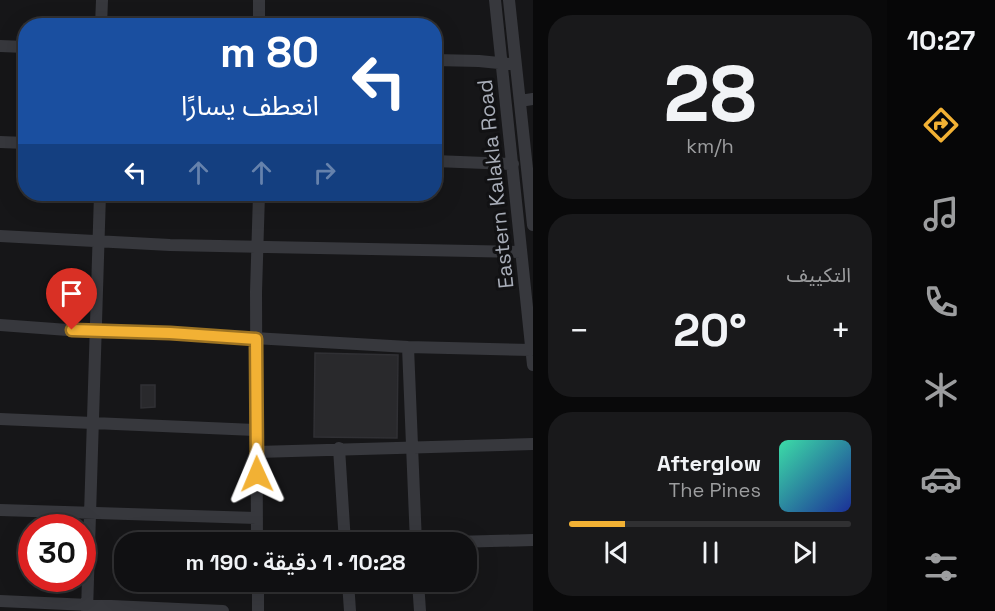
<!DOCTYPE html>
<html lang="ar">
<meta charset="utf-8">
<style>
body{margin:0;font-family:"Space Grotesk","Noto Sans Arabic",sans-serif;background:#19191b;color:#f1f3f6;direction:rtl;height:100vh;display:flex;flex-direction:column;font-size:22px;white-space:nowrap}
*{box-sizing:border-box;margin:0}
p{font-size:20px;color:#9c9d9f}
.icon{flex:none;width:33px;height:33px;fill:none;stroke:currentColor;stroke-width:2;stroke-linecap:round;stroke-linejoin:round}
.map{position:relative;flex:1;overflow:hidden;direction:ltr}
.drawer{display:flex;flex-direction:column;gap:15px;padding:15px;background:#09090a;width:354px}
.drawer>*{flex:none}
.guide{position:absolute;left:18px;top:18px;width:424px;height:183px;border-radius:24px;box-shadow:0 6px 24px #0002,0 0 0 2px #303032;direction:rtl;background:#1a4fa0;color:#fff;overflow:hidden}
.speed{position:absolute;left:18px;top:514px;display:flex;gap:12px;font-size:30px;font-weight:700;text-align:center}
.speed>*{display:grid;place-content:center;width:78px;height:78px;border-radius:50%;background:#101012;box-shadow:0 6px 24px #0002,0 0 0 2px #303032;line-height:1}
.speed .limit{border:9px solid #d22;background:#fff;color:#111}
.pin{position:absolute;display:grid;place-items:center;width:51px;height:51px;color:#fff;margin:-62px -26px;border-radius:50% 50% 50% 0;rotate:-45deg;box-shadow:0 0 6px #0007}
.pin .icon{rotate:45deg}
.me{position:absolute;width:66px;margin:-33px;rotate:359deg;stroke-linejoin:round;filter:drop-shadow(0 0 4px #0008)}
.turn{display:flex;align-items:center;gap:21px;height:126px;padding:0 24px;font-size:27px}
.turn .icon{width:78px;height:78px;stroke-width:2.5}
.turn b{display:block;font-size:42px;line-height:51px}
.lanes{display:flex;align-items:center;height:57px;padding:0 24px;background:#0003;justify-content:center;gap:30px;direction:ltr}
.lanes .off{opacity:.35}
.big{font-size:45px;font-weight:600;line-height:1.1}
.drawer .tile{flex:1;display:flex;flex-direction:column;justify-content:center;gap:9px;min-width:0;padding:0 21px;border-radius:24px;background:#19191b}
.drawer .dial{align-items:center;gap:0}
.dial b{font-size:78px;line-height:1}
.song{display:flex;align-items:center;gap:18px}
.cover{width:72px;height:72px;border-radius:9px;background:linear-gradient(135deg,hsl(160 70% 55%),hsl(230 70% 35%))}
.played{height:6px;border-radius:3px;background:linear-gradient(90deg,#f2b134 20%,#303032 20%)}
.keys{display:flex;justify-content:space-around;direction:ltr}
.heat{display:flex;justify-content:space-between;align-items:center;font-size:33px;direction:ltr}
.trip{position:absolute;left:114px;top:532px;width:363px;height:60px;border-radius:24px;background:#101012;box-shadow:0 6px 24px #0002,0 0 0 2px #303032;font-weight:600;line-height:60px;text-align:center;direction:rtl}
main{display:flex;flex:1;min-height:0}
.dock{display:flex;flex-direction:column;width:108px;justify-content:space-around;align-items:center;background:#060607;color:#9c9d9f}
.dock .icon{width:42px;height:42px}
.dock .on{color:#f2b134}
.dock b{font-size:27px;color:#f1f3f6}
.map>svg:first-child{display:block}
.building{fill:#29292c;stroke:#303034;stroke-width:1.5}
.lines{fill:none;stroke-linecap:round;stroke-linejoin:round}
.minor{stroke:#37383d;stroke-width:12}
.route-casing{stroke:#9d7322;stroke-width:15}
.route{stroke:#f2b134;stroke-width:10}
.labels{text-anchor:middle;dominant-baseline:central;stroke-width:6;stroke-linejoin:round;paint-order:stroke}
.street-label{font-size:21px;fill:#a8adb8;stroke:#111113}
</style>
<main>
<nav class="dock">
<b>10:27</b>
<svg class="icon on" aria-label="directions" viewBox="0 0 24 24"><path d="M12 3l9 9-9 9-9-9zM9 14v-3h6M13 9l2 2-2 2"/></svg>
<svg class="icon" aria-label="music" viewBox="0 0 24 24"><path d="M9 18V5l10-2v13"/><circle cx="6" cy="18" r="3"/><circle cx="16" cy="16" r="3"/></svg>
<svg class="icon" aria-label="phone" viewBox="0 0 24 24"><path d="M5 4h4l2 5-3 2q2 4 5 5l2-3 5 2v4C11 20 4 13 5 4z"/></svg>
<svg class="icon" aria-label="climate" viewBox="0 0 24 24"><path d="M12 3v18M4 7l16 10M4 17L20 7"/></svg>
<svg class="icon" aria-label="car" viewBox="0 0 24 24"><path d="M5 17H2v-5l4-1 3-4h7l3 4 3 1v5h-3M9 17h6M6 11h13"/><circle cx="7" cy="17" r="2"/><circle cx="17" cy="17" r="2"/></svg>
<svg class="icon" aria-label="filters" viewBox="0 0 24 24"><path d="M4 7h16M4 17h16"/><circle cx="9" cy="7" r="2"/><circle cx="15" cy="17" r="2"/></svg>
</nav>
<section class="drawer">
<div class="tile dial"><b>28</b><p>km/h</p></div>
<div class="tile"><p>التكييف</p>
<div class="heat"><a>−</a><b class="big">20°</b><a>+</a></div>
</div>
<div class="tile">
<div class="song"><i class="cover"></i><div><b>Afterglow</b><p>The Pines</p></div></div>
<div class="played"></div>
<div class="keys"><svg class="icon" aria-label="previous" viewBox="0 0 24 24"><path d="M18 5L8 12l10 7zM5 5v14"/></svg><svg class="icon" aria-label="pause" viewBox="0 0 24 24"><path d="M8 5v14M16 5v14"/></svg><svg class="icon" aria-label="next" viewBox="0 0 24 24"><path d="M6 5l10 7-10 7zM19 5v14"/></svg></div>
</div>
</section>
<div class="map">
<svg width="533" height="611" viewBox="0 0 533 611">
<rect width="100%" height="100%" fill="#161618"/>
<path class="building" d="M315,353L398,355L397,438L314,437Z
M141,385H155V407L141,408Z"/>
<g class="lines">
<path class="minor" d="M495,0L533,365
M509,0L533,225
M101,26L102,0
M259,26V0
M0,46L26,47
M435,60L479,61L509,64
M520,101L533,99
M0,142L26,143
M435,161L513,164
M0,236L170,245L521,252
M0,325L95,332L170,333L408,347L531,350
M408,347L416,543
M0,419L255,430
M339,448L345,543
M257,452L533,444
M0,510L257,518
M257,543L256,292L259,194
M416,543L533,540
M258,582V611
M348,582L350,611
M418,582L420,611
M0,601L223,611
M87,611L100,194"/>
</g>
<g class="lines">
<defs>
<path id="route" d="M72,330L170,333L256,339L257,474"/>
</defs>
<use href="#route" class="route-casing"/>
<use href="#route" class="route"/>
</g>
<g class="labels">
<g class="street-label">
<text transform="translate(495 184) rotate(-96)">Eastern Kalakla Road</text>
</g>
</g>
</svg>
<div class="speed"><div class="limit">30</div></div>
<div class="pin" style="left:72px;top:330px;background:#d93025"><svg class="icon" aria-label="arrive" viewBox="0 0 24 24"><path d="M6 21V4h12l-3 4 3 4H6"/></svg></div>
<svg class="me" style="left:257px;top:474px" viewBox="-20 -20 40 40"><path d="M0-17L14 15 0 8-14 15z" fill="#f2b134" stroke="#fff" stroke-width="4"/></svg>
<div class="trip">10:28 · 1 دقيقة · 190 m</div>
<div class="guide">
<div class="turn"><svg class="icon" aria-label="left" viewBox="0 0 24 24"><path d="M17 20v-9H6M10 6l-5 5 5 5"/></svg><div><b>80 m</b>انعطف يسارًا</div></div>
<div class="lanes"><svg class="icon" aria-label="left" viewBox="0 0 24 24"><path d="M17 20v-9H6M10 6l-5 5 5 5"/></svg><svg class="icon off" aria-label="ahead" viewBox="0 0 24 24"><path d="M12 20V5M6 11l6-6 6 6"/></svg><svg class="icon off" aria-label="ahead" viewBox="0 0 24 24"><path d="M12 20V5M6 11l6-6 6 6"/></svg><svg class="icon off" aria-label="right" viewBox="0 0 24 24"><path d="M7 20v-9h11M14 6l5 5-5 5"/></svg></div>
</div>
</div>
</main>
